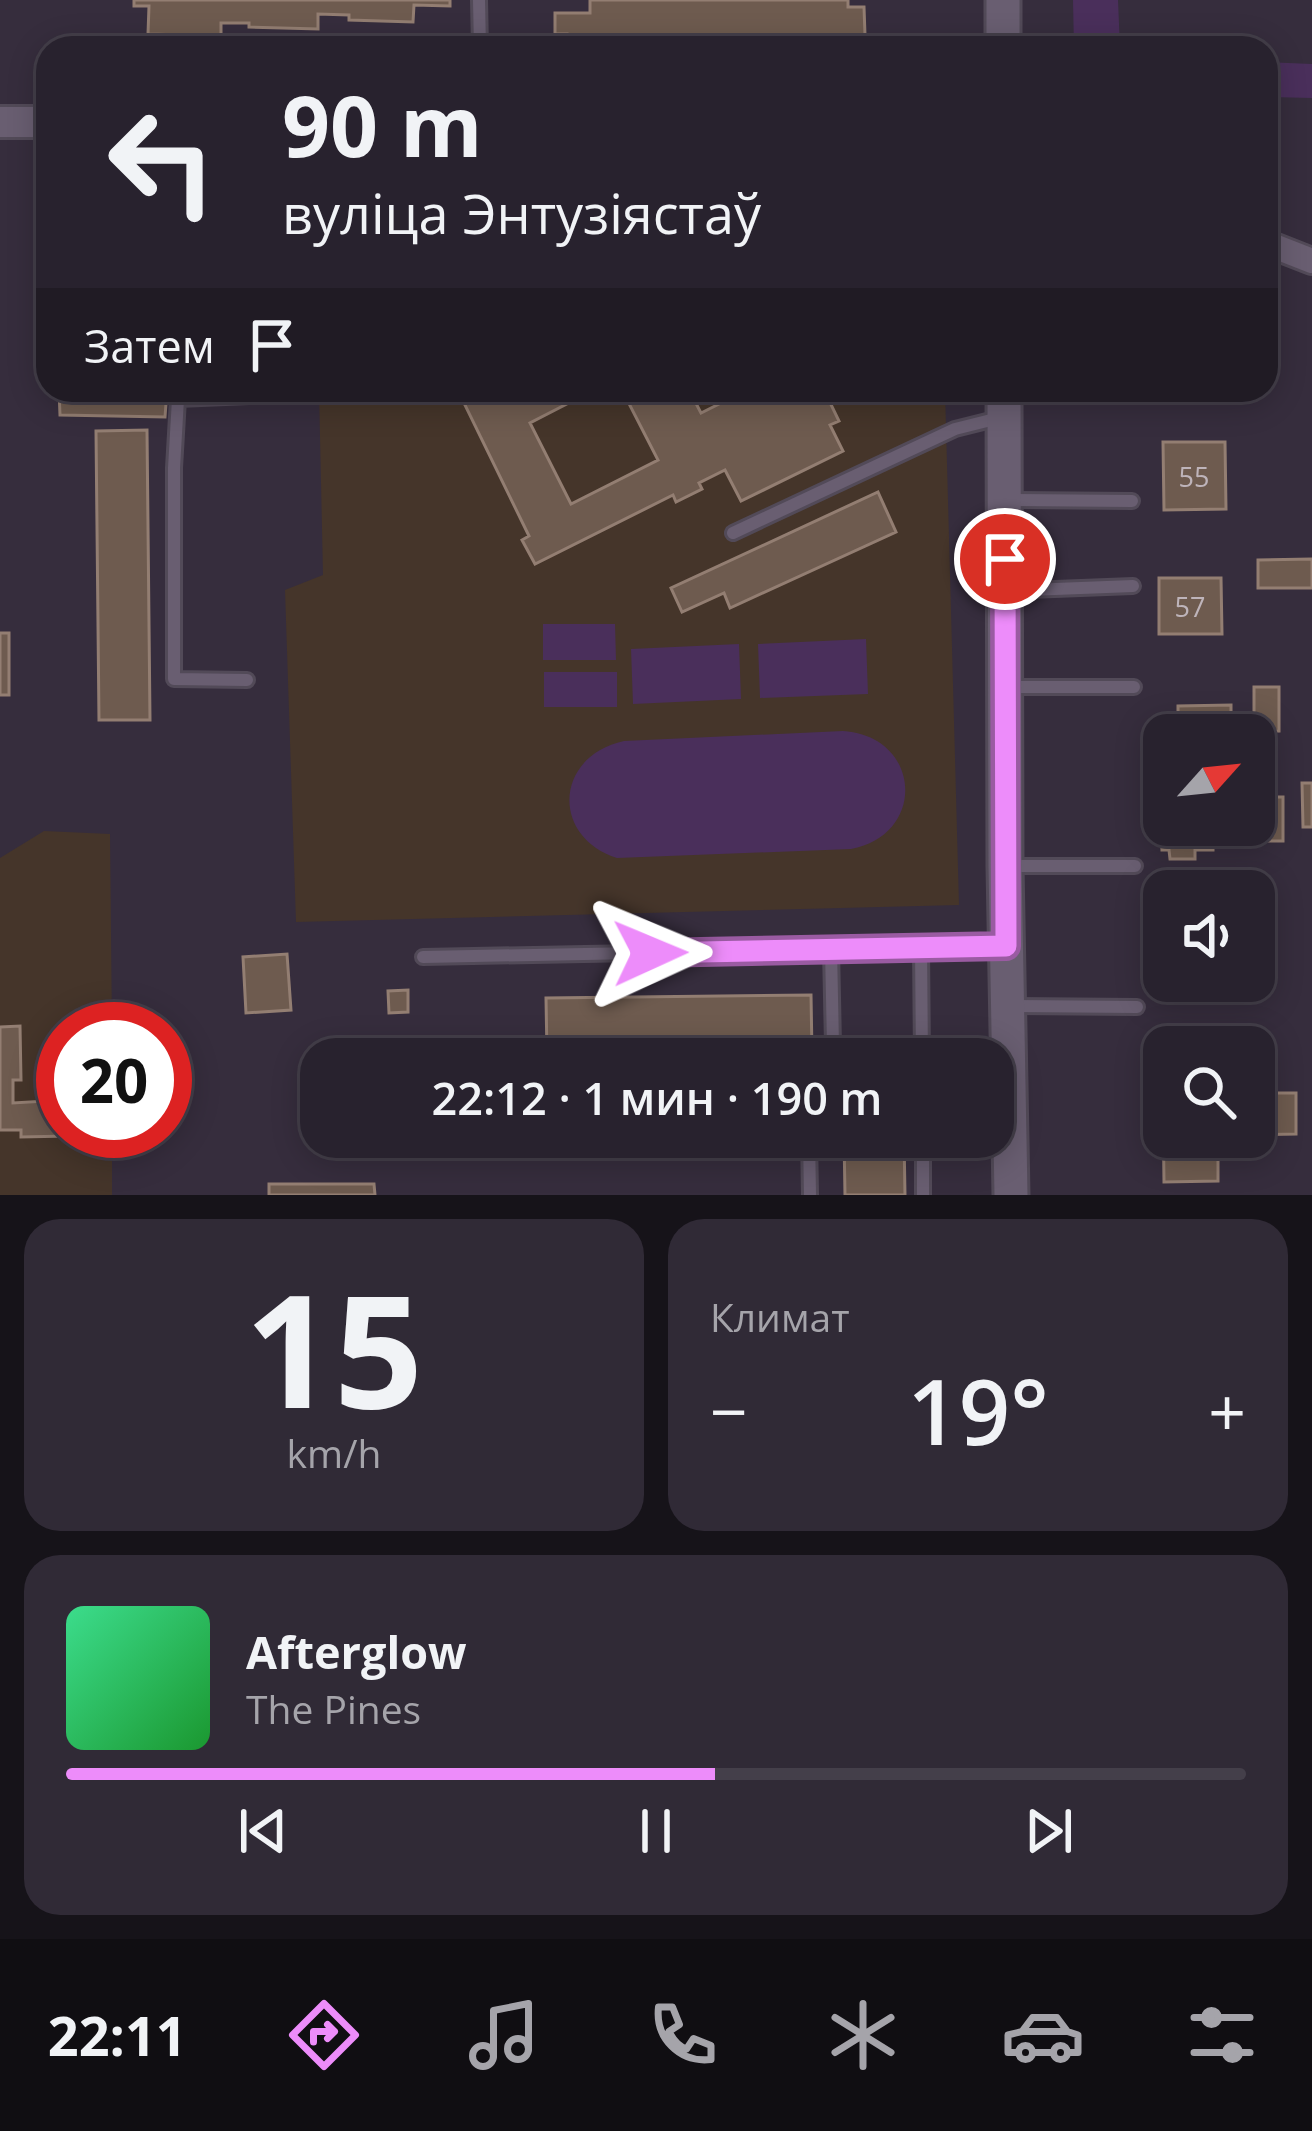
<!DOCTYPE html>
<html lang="ru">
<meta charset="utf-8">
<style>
body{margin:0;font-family:"Open Sans",sans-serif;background:#302a36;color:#f1f3f6;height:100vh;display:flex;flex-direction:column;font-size:45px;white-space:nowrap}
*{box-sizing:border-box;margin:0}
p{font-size:39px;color:#a5a4aa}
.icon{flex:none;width:66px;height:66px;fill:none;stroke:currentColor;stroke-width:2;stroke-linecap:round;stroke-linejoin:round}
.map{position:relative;height:1195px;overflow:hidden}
.details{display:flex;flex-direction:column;gap:24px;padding:24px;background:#161319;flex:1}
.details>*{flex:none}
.top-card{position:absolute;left:36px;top:36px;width:1242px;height:366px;border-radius:36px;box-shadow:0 6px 30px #0003,0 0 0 3px #443f4a;background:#28222e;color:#f1f3f6;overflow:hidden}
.needle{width:78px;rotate:63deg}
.tools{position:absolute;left:1143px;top:714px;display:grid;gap:24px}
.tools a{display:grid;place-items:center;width:132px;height:132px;border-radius:24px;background:#28222e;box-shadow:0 6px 30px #0003,0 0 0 3px #443f4a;font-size:60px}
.speed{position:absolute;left:36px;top:1002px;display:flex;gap:24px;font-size:60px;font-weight:700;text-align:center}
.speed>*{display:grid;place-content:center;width:156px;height:156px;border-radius:50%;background:#28222e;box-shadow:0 6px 30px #0003,0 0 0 3px #443f4a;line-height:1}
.speed .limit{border:18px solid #d22;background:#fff;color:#111}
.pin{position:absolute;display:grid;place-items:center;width:102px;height:102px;color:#fff;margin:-51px;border:6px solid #fff;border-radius:50%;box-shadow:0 3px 12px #0007}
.me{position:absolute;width:132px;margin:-66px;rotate:89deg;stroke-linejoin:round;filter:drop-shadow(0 0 9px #0008)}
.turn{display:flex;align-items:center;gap:42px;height:252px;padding:0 48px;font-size:54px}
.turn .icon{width:156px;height:156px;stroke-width:2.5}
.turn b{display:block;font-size:84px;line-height:102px}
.then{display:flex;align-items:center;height:114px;padding:0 48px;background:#0003;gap:24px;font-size:45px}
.big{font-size:90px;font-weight:600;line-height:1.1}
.details .widget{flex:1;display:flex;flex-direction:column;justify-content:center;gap:18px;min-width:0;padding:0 42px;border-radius:36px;background:#302a36}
.details .dial{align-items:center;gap:0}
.dial b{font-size:156px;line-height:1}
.song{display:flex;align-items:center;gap:36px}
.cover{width:144px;height:144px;border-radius:18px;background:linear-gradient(135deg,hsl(150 70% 55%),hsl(130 70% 35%))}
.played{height:12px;border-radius:6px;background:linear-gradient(90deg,#ed8cfa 55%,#443f4a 55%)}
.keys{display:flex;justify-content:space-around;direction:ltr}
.heat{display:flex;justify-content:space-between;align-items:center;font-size:66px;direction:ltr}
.details .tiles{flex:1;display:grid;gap:24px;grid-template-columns:1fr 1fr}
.widget:last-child{grid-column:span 2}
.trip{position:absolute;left:300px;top:1038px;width:714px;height:120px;border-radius:36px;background:#28222e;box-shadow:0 6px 30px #0003,0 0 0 3px #443f4a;font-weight:600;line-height:120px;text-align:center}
.dock{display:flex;height:192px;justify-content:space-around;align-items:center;background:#100e12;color:#a5a4aa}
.dock .icon{width:84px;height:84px}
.dock .active{color:#ed8cfa}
.dock b{font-size:54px;color:#f1f3f6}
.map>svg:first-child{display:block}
.education{fill:#45352a}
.green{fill:#4a2f5b}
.building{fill:#6e5b4f;stroke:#937e72;stroke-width:3}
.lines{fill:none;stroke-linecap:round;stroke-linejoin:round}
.service-casing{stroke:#524a58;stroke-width:18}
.minor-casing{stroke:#524a58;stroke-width:30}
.tertiary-casing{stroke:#524a58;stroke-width:36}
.secondary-casing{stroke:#524a58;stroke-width:39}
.service{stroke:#695e71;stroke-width:12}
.minor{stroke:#695e71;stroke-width:24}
.tertiary{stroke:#695e71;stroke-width:30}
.secondary{stroke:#695e71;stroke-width:33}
.route-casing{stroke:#9a5ba2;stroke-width:30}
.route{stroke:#ed8cfa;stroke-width:21}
.labels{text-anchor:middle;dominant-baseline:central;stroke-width:12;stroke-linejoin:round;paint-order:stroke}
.number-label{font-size:27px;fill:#beb4ba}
</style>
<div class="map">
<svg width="1312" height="1195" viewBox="0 0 1312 1195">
<rect width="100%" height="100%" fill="#362d3d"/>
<path class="education" d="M319,390H945L959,905L296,922L285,590L323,575Z
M44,831L110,834L112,1029H63V1131H112V1195H0V858Z"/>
<path class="green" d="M1073,0H1118L1120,48H1074Z
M1266,62L1312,64V98L1266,97Z
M543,624H615L616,660H543Z
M866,639L868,694L760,698L758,644Z
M739,644L741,699L633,704L631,649Z
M544,672H617V707H544Z
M843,731C921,736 928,834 851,849L617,858C550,836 555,756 624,741Z"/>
<path class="building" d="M134,0H450V6L414,5L413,22L349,20V15L318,14V29L249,27V23H221V36L148,34L149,6H134Z
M590,0H848V7H864L865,35L832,39V48H808V38H749V48H566L567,34H555V13H590Z
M59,390H167L165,417L60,415Z
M479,390H594L530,423L571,504L658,460L622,390H689L701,413L747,390H824L839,421L830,425L843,451L741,501L725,470L699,483L702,489L676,502L673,495L535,564L522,540L529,536L462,399Z
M147,430L150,720H99L96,431Z
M1163,442H1225L1226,509L1164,510Z
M878,492L896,532L730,608L724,593L682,612L671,588Z
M1312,559V588H1258V560Z
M1159,578H1221L1222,634H1159Z
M0,633H9V695H0Z
M1254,687H1279V731L1254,732Z
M1231,705V735H1178V706Z
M1302,783H1312V827H1303Z
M1263,797H1283V841H1264Z
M1161,808H1164V825H1213V850H1195V859H1170L1169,850H1162Z
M1253,878L1254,891H1223V879Z
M287,954L291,1010L246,1013L243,957Z
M408,990V1012L389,1013L388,991Z
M811,995L812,1053L547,1055L546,998Z
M20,1026L21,1080H13V1103L63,1100V1131H68V1136L21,1137V1130H0V1027Z
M369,1041L370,1059H349L348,1042Z
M903,1048V1059H844V1049Z
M1254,1093H1296V1134L1254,1135Z
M1163,1104L1164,1137H1218V1181L1164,1182Z
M844,1137H904L905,1195H845Z
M269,1184H374L375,1195H269Z"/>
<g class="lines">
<defs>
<path id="service" d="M479,0L480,48
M1006,500L1132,501
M733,533L955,429L1003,417
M1006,591L1133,586
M247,680L174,679V468L178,399L296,394V390
M1008,687H1134
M1006,866H1135
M921,947L922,1059
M423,957L1005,946
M1008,1006L1137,1007
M826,1059L833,1045L831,949
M809,1137L810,1195
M923,1137V1195"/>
<path id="minor" d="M1266,243L1312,261"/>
<path id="tertiary" d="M0,122H48"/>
<path id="secondary" d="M1003,0V48
M1004,390L1005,866L1011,1195"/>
</defs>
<use href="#service" class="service-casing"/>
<use href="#minor" class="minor-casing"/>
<use href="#tertiary" class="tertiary-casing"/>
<use href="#secondary" class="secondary-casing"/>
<use href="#service" class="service"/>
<use href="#minor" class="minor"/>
<use href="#tertiary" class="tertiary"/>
<use href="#secondary" class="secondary"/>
</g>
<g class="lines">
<defs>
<path id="route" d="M650,953L1006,946L1005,559"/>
</defs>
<use href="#route" class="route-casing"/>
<use href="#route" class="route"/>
</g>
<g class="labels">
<g class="number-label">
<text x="1194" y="476">55</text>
<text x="1190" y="606">57</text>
</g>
</g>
</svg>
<div class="tools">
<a><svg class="needle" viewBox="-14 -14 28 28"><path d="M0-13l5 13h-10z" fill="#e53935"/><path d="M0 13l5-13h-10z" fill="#a5a4aa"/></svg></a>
<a><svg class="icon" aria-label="sound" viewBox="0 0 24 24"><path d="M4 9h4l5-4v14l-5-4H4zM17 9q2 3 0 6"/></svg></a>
<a><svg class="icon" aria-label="search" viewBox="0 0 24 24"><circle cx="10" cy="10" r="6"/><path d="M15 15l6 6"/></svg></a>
</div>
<div class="speed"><div class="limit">20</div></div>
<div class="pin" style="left:1005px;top:559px;background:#d93025"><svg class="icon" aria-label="arrive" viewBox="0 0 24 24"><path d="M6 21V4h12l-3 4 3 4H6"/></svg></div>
<svg class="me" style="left:650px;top:953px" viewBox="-20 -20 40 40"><path d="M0-17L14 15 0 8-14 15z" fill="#ed8cfa" stroke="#fff" stroke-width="4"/></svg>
<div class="trip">22:12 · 1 мин · 190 m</div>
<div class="top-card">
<div class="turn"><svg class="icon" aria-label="left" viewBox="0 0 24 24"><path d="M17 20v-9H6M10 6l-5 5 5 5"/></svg><div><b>90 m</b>вуліца Энтузіястаў</div></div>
<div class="then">Затем<svg class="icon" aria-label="arrive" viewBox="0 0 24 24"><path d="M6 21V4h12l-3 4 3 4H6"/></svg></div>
</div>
</div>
<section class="details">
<div class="tiles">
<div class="widget dial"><b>15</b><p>km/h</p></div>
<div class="widget"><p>Климат</p>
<div class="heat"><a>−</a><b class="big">19°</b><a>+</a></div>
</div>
<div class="widget">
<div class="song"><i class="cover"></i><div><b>Afterglow</b><p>The Pines</p></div></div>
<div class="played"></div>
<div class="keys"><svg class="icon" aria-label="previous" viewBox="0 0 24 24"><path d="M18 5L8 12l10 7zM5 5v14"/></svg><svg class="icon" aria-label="pause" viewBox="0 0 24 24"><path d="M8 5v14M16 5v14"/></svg><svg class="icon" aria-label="next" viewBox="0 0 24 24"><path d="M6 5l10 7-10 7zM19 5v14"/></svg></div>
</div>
</div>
</section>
<nav class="dock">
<b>22:11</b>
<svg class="icon active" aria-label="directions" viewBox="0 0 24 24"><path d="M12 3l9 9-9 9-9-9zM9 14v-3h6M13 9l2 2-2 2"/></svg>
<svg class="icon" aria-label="music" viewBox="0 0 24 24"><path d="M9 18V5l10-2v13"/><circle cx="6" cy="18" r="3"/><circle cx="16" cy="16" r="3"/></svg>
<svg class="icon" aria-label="phone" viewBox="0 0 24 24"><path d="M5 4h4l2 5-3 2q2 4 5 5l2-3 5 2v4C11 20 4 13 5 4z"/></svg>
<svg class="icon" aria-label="climate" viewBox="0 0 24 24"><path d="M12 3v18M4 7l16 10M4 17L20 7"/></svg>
<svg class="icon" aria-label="car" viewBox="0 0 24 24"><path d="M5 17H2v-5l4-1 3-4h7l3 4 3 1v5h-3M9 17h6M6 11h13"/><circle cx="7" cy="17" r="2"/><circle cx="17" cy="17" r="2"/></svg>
<svg class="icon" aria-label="filters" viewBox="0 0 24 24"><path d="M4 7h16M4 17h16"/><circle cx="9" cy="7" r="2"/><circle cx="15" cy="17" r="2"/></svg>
</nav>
